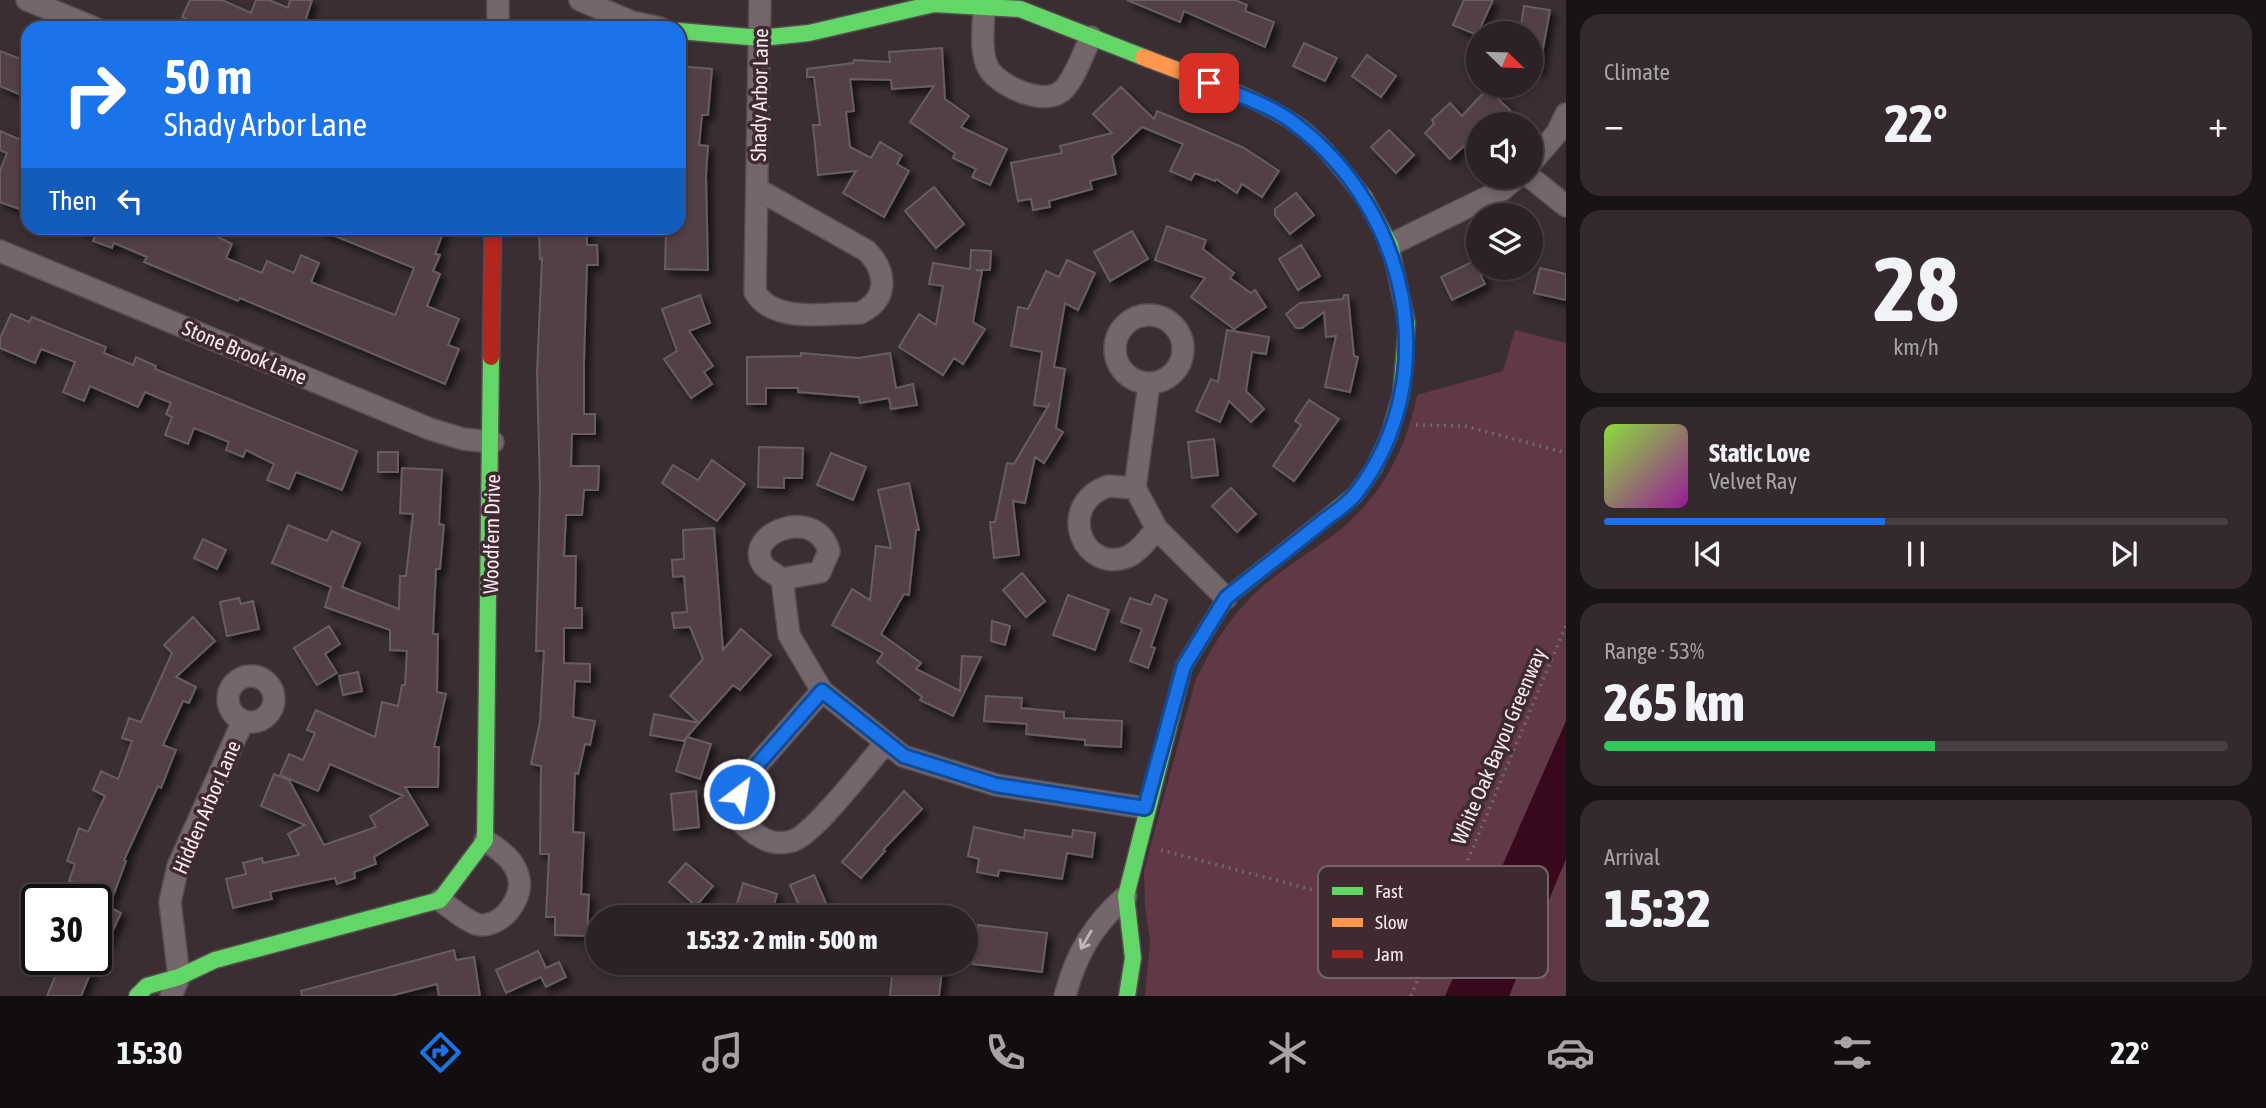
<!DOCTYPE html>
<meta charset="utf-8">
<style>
body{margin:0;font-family:"Asap Condensed",sans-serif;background:#342a2e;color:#f1f3f6;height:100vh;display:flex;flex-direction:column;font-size:26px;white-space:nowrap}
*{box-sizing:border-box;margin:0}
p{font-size:23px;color:#a6a4a7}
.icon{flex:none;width:38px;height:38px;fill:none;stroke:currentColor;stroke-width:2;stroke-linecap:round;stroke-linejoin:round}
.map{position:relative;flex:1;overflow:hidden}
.sheet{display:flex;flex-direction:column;gap:14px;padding:14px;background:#181315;width:700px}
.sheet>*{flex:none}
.top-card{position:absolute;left:21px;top:21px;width:665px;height:214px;border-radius:21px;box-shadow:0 4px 10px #0003,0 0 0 2px #483f43;background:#1a73e8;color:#fff;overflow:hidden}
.needle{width:46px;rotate:113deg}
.buttons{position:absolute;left:1466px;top:21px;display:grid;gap:14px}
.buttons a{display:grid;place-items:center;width:77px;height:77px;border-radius:50%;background:#2c2226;box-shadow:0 4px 10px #0003,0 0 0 2px #483f43;font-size:35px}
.speed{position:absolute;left:21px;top:884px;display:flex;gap:14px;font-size:35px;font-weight:700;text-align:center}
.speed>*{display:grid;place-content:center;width:91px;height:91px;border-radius:50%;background:#2c2226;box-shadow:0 4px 10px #0003,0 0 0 2px #483f43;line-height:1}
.speed .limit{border:4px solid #111;border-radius:10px;background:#fff;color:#111}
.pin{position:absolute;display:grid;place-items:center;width:60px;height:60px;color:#fff;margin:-30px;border-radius:14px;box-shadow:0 4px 10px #0006}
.me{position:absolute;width:77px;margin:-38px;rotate:31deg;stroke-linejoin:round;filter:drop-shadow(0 0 5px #0008)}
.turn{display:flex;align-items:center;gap:24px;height:147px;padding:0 28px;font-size:32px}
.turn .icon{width:91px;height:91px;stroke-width:2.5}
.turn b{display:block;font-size:49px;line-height:60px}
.then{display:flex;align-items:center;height:66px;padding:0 28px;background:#0003;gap:14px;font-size:26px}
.big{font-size:52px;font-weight:800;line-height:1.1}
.sheet .card{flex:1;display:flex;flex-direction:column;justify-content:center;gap:10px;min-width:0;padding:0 24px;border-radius:21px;background:#342a2e}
.sheet .dial{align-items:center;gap:0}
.dial b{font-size:91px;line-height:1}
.song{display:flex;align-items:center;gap:21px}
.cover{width:84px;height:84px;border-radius:10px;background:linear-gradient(135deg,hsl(90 70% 55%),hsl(300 70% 35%))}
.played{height:7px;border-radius:4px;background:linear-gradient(90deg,#1a73e8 45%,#483f43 45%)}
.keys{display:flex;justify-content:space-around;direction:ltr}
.heat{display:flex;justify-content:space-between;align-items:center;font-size:38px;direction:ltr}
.charge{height:10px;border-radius:5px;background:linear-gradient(90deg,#34c759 53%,#483f43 0)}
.trip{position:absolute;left:586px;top:905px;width:392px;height:70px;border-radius:35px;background:#2c2226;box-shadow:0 4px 10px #0003,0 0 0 2px #483f43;font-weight:800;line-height:70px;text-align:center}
.tab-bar{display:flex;height:112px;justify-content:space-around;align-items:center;background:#120e0f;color:#a6a4a7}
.tab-bar .icon{width:49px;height:49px}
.tab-bar .selected{color:#1a73e8}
.tab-bar b{font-size:32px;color:#f1f3f6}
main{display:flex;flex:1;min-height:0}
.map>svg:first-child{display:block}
.green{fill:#613946}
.water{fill:#38091d}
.building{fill:#524047;stroke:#675d60;stroke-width:2;filter:url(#shadow)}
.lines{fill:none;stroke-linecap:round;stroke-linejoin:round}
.street-casing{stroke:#574d51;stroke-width:24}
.fast-casing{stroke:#574d51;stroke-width:19}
.slow-casing{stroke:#574d51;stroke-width:19}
.jam-casing{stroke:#574d51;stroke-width:19}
.path{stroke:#71676a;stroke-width:3.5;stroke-dasharray:2 5;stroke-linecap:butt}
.street{stroke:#73676b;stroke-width:21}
.fast{stroke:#63d668;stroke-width:16}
.slow{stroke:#ff974d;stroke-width:16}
.jam{stroke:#b3261e;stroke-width:16}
.oneway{stroke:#c2b5b9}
.route-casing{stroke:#114b97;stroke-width:18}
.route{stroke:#1a73e8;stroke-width:12}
.labels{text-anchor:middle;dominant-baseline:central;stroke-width:7;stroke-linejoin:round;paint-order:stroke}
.street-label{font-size:21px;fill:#f7e9ed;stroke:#3e2a30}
.key{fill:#3e2a30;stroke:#766369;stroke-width:2}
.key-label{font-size:19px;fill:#f7e9ed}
</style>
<main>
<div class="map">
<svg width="1566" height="996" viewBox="0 0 1566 996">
<defs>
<filter id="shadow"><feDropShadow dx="5" dy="5" stdDeviation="3.5" flood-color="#0009"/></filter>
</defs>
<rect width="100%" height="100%" fill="#3a2e32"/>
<path class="green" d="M1515,330L1566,343V996H1145L1150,942L1145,906L1144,870L1195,682C1211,647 1232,613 1262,587C1285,567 1311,552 1335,534C1380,499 1406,451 1417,395L1503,371Z"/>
<path class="water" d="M1566,721V859L1509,996H1445Z"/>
<path class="building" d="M190,0H222L251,13L256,0H269L288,8L290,0H312L303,28H207L182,17Z
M1127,0H1235L1247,5L1245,11L1274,22L1265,47L1184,11L1180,22Z
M1464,0H1493L1477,35L1453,25Z
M1524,6L1550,10L1539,71L1531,70V33H1520Z
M1304,43L1337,58L1325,81L1293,66Z
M942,48L945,99L969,116L961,127L1007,149L990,185L972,177L976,169L953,158L955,153L910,122L934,86L892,89L891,80L850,79L854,111L846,112L850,147L871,158L880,142L902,155L897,164L909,171L884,217L843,193L856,171L818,175L813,125H820L814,77H807V69L853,63L854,60L890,62L889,52Z
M0,51L28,62V98L0,86Z
M1367,55L1396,76L1381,97L1352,76Z
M679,66L712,69L708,115H702L699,145L708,146L706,176L708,270L665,269L666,228H679Z
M1121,87L1154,119L1157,111L1191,125L1244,148L1279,171L1262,197L1242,184L1237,193L1216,179L1215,181L1195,173L1191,180L1170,171L1183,144L1142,127L1112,156L1116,174L1090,181L1092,189L1049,201L1050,207L1033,210L1031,199L1018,201L1011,163L1062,153L1060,146L1112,133L1093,114Z
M1487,89L1510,110L1498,124H1479V132L1450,159L1425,133L1434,124L1432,120L1450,103L1462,116Z
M1389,130L1414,155L1396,173L1371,147Z
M0,131L28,143V212L0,202V171L7,153L0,150Z
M934,187L964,224L936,248L905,211Z
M1296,193L1314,215L1290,234L1275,215V209Z
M1167,226L1206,240L1203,249L1234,273L1230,278L1251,293L1255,290L1266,307L1234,329L1191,297L1205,278L1155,260Z
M77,228H163L186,235L189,228H212L210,233L232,244L226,258L262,273L267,261L294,273L301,255L319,263L311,282L395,315L414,268L315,228H435L444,231L435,254L440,255L433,271L440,274L427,306L459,319L448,345L459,349L445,384L240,298L238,301L144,262L147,257L114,243L112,248L93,241L95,236Z
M539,228H587V245H597L598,265H587L584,361V414H595V434H572L571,466H599L598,490H584L582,515H566L564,556H576L575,608H582V628H564V663L590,664V682L575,681L573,717L595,721L590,745L585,744L578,774L575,773L573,832L584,833L581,894L589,895L587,936L555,935V917H546L549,854H540L541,766L531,764L540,722L544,651H536L540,489L537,373L542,258L540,259Z
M1132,231L1148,259L1110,281L1094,252Z
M1301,245L1320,276L1298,290L1279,259Z
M971,250L991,251L990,270H976L982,271L973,322L985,329L963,364L954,358L943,375L899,347L919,314L936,325L943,286L929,284L933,263L970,269Z
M1067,260L1095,273L1078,310L1065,303L1054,367L1065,369L1056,428L1063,432L1044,463L1035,457L1025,503L1013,501L1019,555L994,558L990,522H995L1007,463L1014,464L1050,403L1047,407L1034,405L1042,352L1011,346L1018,307L1028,309L1046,271L1059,277Z
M1474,261L1485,284L1452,300L1441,277Z
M1540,268L1566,274V300L1534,293Z
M700,295L710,323L689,331L713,366L704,372L712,384L691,398L664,359L677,351L662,309Z
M1344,295H1348L1354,356L1358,357L1350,392L1325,387L1336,336L1326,337L1324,312L1302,328H1296L1286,314L1300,303L1343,299Z
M11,314L29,322L32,317L106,347L104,353L133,365L136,357L156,366L155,369L357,451L342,490L296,472L289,489L267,480L274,464L246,450L243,457L226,450L229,442L194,428L188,444L165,435L172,417L166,414L171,403L145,392L138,407L90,386L84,401L63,392L75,362L41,349L35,363L0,348V338Z
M1227,330L1269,337L1266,354L1252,352L1246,391L1264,409L1251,422L1229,401L1220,422L1196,411L1211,379L1218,382Z
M801,353L859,358L890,353L896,388L913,384L917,405L891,409L889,398L860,403L859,397L798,392V388H766V404H747V357L801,356Z
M1309,400L1339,419L1294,481L1273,466L1301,425L1295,421Z
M1214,439L1218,475L1192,478L1188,442Z
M759,447L803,448L802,478H784V488L758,487Z
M378,452H398V472H378Z
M831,453L866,467L853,500L817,485Z
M712,460L745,484L717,521L662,483L673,465L698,480Z
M402,468L442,470L439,524L444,525L440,569H436L433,634H438L437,692L446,694L434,747H439L438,787H405L428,825L374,857L376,864L354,872L355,878L337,884L335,878L270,892L272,899L233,908L226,879L246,874L243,863L262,858L263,863L299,855L288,834L305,825L261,806L274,774L289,780L324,845L376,827L370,816L403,796L330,764L318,791L280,775L289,754L303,760L315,733L307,730L316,710L375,737L382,702L398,706L402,685H405L407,651L390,650V630L325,607L331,587L272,563L288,525L327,541L332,531L360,543L342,587L399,609L400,576H406L413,514L400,513Z
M909,483L919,530H916L909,595L904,594L881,634L921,663L916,669L960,691L962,656L981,657L953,716L920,700L922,697L877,662L883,653L832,625L852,589L870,600L876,546L891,548L878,490Z
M1231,488L1256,514L1237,532L1212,506Z
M714,528L723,650L741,629L771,655L740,690L733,685L699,723L670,696L703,659L690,627L674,628L672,613L687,612L684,576L673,577L672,560L684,559L683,530Z
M203,539L226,550L217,569L194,558Z
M1022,573L1045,601L1026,617L1003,590Z
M1068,595L1109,610L1095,650L1053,635Z
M1155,595L1167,600L1151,647L1155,648L1148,668L1130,661L1142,629L1121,622L1130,598L1151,605Z
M239,598L241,604L253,601L259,629L227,636L220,602Z
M193,617L215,641L176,677L196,687L189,703L183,701L163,745L176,750L161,788L158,786L124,860L126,861L109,907L121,913L96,967V900H86L91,889L69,881L75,864L67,861L79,828L88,832L105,796L93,790L101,771L118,779L132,741L122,738L129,718L141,722L172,653L164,645Z
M992,621L1010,626L1005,645L991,641Z
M329,626L340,644L325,654L337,673L317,685L294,648Z
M358,672L362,691L343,695L339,676Z
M986,696L1022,698L1021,708L1064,712V718L1122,721L1121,747L1085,745V740L1026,734L1027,724L984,721Z
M654,714L699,723L687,737L711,744L700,779L676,771L686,738L683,741L650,735Z
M696,791L699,827L674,830L671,794Z
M904,791L922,809L883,850L885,851L861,878L842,862Z
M974,827L1024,838L1025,830L1072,837L1073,830L1095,833L1092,857L1067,853L1062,879L999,870L998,876L977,872L979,859L968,856Z
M686,863L713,886L696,906L669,882Z
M814,875L828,908L804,917L790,885Z
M743,883L777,894L771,917H733Z
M978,925L1047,933L1042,972L973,964Z
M454,950L456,960L474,957L480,996H439L437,984L390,996H302L301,991Z
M538,951L546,968L559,962L566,977L546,987L541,977L506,993L496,970Z
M62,960L91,972L81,996H47Z
M893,962H943L939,996H890Z"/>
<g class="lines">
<defs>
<path id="street" d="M27,0L95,28
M580,0L632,22L660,28
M984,5C984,23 979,53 989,69C1000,87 1047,108 1064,89C1076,76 1083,53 1091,37
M498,28V0
M1531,163L1557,133L1566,114
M1530,177L1566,206
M757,189L867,251C887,272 889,299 860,313C829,313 773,324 755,292L760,0
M1390,245L1502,190L1517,177
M0,251L430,429L463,439L493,442
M1115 349a34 34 0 1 1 68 0a34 34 0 1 1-68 0Z
M1108,486L1135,488L1157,529C1148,538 1140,551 1129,556C1084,576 1054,506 1108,486Z
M1135,488L1149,384
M1157,529L1226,598
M782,579L820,572L829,551C815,503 740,536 764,566C768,571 777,575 782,579L789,635L822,691L903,756L996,785L1145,808
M228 699a23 23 0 1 1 46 0a23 23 0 1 1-46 0Z
M822,691L744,780L739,794L744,825C758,837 772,847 792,841C814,835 867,764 885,744
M440,900C451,908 463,919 476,924C500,931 526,897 518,875C513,858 499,850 485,840
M171,996L179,977L170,902L178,866L243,721
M1065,996C1076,954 1093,925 1126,896"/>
<path id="fast" d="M679,31L761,38L809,33L934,4L1020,9L1143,57
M137,996L147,986L179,977L215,960L440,900L485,840L491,357
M1127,996L1133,958L1126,896L1184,666L1226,598L1355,495L1374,468L1389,436L1401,395L1407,324L1390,245L1364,197"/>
<path id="slow" d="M1143,57C1193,77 1248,93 1293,122C1321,140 1343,172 1364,197"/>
<path id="jam" d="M491,357L493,228"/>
</defs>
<use href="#street" class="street-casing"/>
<use href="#fast" class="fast-casing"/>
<use href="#slow" class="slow-casing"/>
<use href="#jam" class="jam-casing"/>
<path class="path" d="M1416,425L1465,426L1566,453
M1161,850L1325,893
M1411,996L1566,625"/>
<use href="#street" class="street"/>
<use href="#fast" class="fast"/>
<use href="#slow" class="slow"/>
<use href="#jam" class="jam"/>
</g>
<defs><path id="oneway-shaft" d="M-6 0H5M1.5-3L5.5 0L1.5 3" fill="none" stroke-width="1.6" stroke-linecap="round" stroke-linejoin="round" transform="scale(1.75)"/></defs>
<use class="oneway" href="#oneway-shaft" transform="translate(1086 940) rotate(120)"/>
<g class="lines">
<defs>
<path id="route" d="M739,794L744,780L822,691L904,756L996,785L1145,808L1184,666L1226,598C1258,572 1290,548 1322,522C1333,513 1349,504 1358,491C1445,375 1408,209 1295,124C1271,105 1238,95 1209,83"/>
</defs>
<use href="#route" class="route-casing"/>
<use href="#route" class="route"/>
</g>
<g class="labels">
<g class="street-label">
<text transform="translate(759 95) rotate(-89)">Shady Arbor Lane</text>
<text transform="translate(245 352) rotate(23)">Stone Brook Lane</text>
<text transform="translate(491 534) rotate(-89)">Woodfern Drive</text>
<text transform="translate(1498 746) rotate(-67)">White Oak Bayou Greenway</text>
<text transform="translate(206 807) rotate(-67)">Hidden Arbor Lane</text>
</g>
</g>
<rect x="1318" y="866" width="230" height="112" rx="10" class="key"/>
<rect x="1332" y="887" width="31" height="8" fill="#63d668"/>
<rect x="1332" y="918" width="31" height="9" fill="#ff974d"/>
<rect x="1332" y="950" width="31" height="8" fill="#b3261e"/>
<g class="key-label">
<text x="1375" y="898">Fast</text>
<text x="1375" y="929">Slow</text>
<text x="1375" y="961">Jam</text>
</g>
</svg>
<div class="buttons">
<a><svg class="needle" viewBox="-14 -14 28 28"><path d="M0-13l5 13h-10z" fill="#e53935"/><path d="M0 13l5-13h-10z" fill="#a6a4a7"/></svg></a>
<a><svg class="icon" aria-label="sound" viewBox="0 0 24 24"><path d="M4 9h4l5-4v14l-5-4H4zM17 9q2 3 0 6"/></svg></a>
<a><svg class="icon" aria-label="layers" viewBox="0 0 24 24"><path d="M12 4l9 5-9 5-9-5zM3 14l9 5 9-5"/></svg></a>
</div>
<div class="speed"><div class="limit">30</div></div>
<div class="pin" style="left:1209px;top:83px;background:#d93025"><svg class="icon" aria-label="arrive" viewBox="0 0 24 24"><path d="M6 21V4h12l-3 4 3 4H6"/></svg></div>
<svg class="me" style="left:739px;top:794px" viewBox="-20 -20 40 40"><circle r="17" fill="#1a73e8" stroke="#fff" stroke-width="3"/><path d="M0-11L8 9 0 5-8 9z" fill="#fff"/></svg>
<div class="trip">15:32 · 2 min · 500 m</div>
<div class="top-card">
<div class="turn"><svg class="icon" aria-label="right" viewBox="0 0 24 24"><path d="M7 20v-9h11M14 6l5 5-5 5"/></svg><div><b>50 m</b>Shady Arbor Lane</div></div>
<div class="then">Then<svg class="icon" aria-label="left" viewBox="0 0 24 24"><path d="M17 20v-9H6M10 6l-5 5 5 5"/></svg></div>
</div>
</div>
<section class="sheet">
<div class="card"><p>Climate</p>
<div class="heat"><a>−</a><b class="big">22°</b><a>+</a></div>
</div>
<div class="card dial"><b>28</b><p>km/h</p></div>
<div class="card">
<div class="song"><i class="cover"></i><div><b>Static Love</b><p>Velvet Ray</p></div></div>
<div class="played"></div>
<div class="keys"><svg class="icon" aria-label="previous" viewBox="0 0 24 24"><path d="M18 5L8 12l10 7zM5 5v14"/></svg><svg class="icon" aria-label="pause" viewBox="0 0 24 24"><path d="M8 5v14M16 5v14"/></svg><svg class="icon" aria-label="next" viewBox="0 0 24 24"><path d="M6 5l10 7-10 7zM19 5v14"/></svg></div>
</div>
<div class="card"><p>Range · 53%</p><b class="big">265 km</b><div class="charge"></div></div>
<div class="card"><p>Arrival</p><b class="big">15:32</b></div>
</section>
</main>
<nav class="tab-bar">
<b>15:30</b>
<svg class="icon selected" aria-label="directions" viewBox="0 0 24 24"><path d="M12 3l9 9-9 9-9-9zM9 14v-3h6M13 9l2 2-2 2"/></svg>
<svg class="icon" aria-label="music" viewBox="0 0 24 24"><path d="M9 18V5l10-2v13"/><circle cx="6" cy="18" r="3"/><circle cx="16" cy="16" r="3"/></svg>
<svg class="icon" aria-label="phone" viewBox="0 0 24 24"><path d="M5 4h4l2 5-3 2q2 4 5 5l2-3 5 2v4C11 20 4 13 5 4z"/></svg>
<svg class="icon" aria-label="climate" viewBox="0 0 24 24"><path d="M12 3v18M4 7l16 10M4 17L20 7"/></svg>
<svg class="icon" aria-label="car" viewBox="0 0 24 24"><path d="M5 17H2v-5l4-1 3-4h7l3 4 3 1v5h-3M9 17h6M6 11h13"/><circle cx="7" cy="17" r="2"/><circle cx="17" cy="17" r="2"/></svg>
<svg class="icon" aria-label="filters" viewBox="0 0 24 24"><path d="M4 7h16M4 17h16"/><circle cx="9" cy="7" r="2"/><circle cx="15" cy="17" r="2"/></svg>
<b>22°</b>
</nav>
